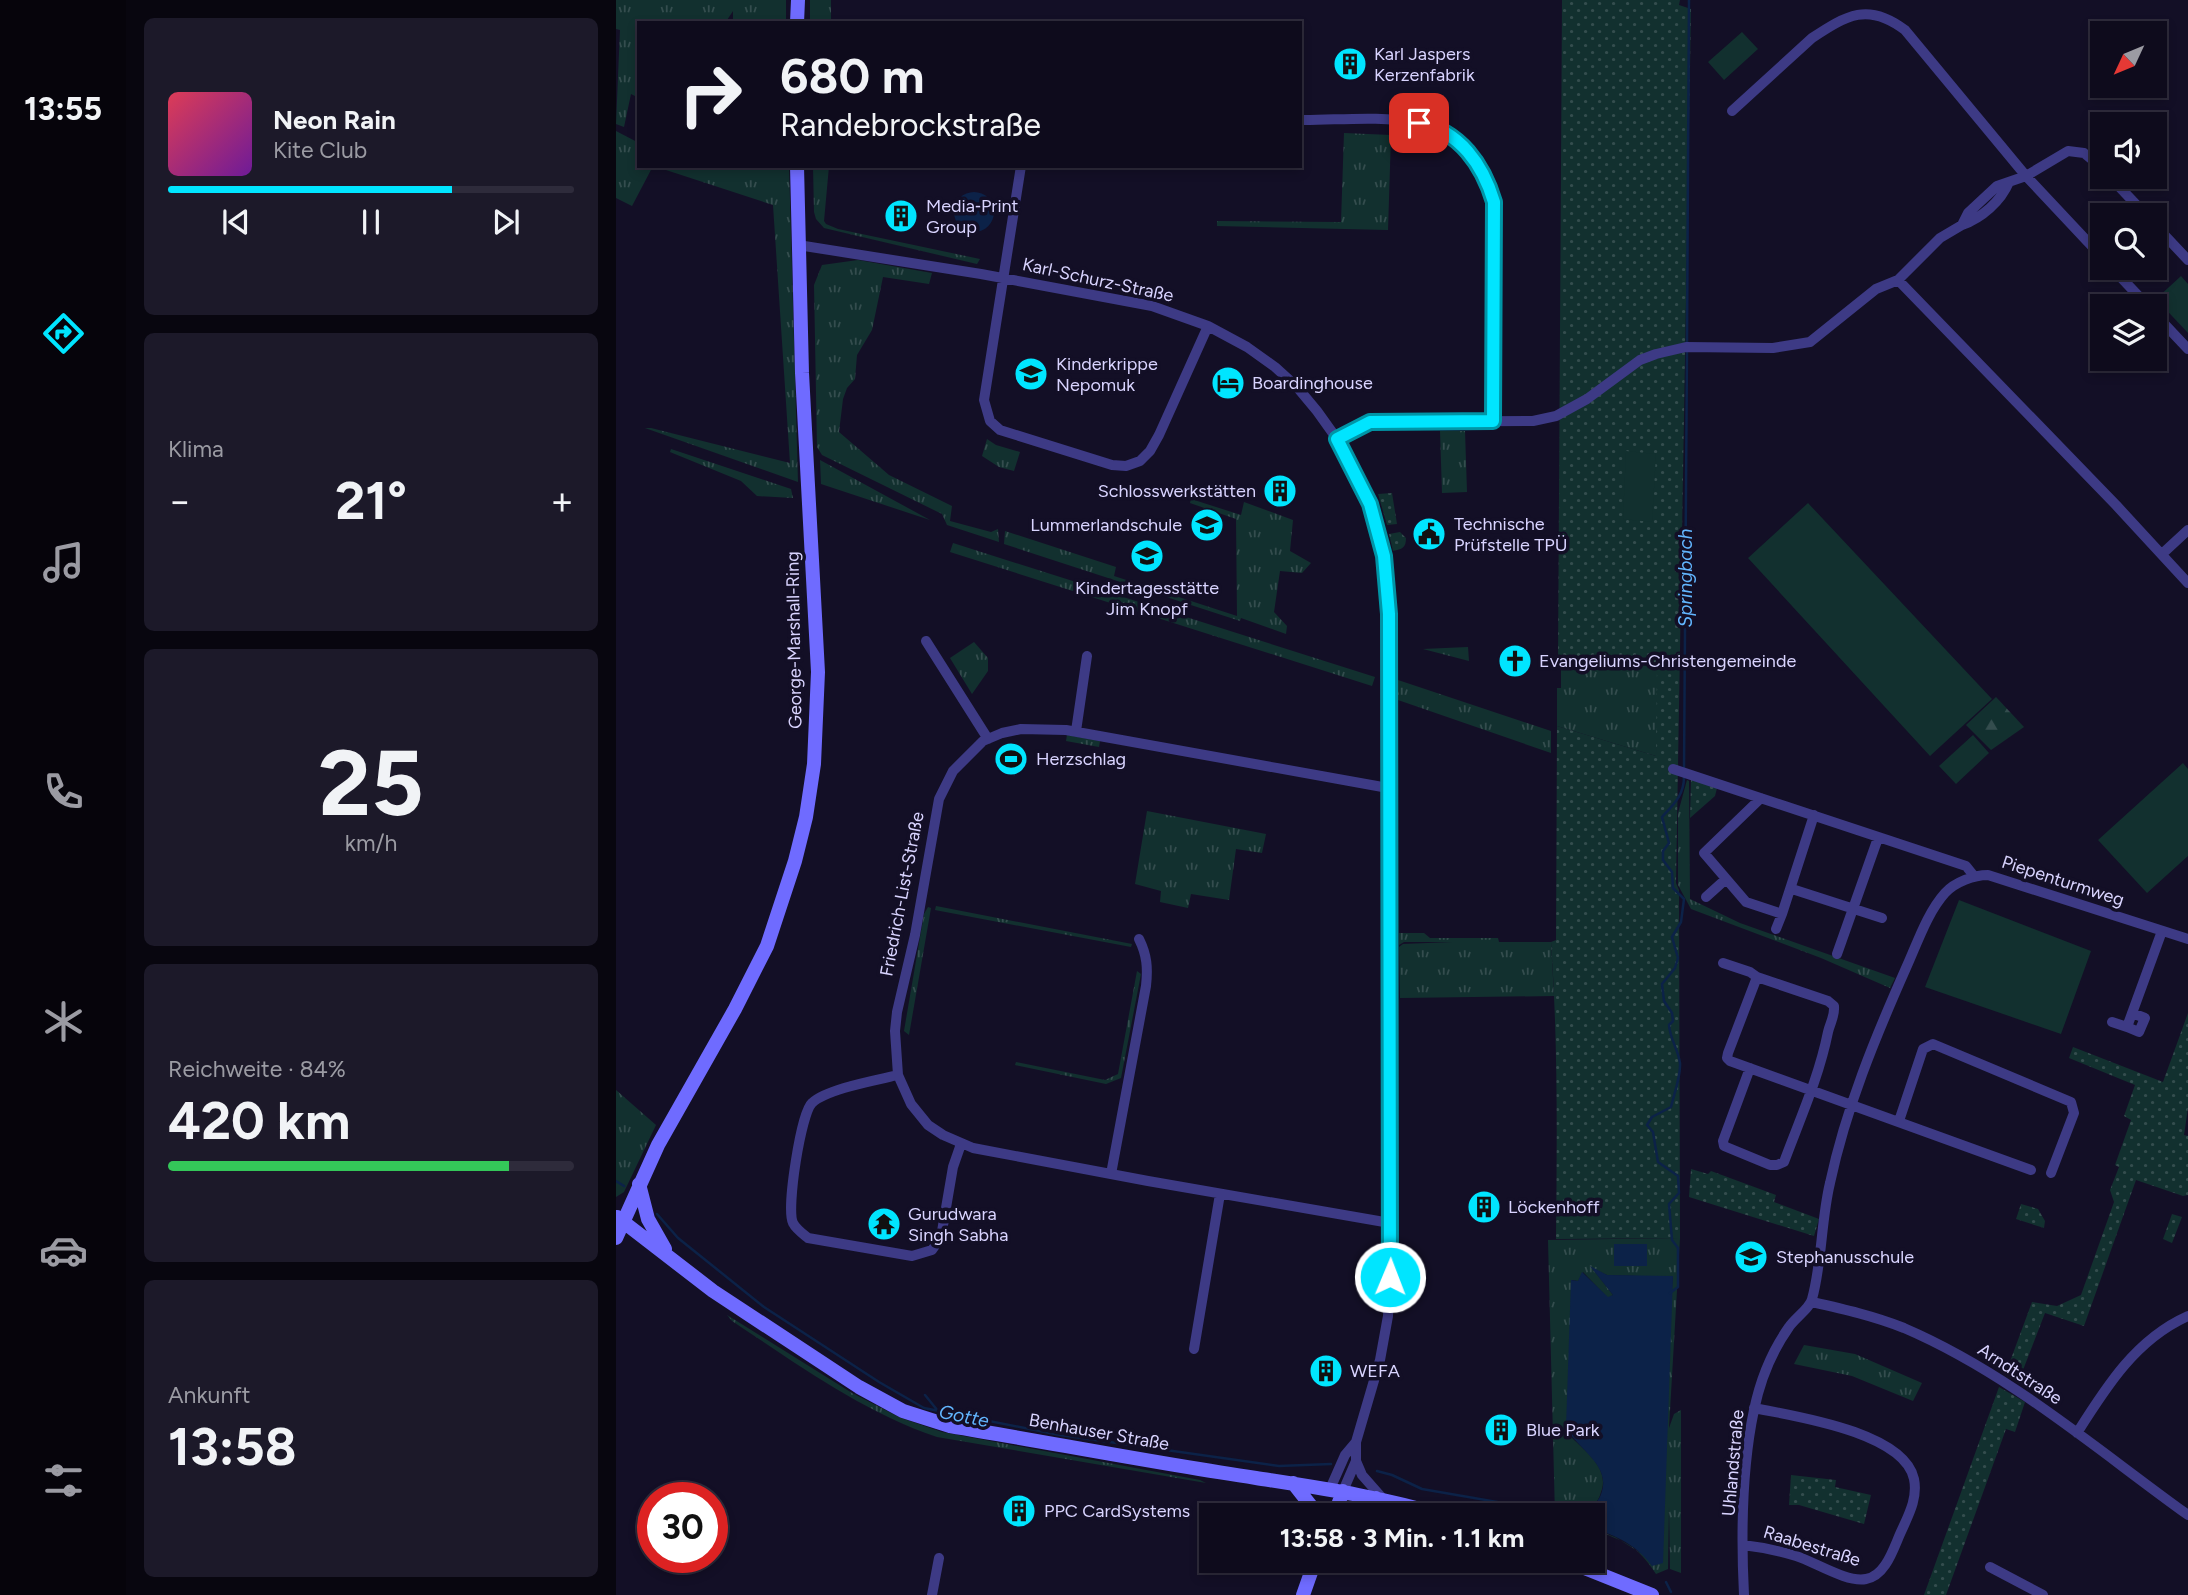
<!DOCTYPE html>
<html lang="de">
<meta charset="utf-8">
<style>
body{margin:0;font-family:Figtree,sans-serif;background:#1c1929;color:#f1f3f6;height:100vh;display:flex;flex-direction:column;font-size:26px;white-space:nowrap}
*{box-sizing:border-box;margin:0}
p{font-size:23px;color:#9b9ba3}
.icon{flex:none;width:38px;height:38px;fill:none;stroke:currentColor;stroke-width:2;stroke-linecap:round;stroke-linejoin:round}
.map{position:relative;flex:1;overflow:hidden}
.sheet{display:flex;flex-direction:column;gap:18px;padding:18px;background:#08060f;width:490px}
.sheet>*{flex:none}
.guide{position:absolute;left:21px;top:21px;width:665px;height:147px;border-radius:0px;box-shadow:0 4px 10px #0003,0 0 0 2px #2e2b3b;background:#0e0b1c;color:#f1f3f6;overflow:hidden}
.needle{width:46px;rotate:226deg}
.tools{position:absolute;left:1474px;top:21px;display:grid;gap:14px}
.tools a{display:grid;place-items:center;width:77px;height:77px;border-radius:0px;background:#0e0b1c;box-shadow:0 4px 10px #0003,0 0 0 2px #2e2b3b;font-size:35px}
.speed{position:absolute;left:21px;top:1482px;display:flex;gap:14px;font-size:35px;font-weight:700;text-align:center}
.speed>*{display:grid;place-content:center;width:91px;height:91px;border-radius:50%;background:#0e0b1c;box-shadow:0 4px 10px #0003,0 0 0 2px #2e2b3b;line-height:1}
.speed .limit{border:10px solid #d22;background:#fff;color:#111}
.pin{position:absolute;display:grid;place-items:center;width:60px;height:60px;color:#fff;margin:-30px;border-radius:14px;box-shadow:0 4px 10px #0006}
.me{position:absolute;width:77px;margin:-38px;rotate:1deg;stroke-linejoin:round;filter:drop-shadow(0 0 5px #0008)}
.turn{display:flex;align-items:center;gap:24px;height:147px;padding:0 28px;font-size:32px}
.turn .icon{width:91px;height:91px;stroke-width:2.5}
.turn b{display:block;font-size:49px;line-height:60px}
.big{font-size:52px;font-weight:700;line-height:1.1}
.sheet .widget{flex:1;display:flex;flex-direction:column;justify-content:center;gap:10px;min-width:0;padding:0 24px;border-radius:10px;background:#1c1929}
.sheet .dial{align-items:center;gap:0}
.dial b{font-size:91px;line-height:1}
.song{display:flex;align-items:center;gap:21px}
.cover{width:84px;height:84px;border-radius:10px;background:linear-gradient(135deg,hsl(350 70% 55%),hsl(280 70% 35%))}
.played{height:7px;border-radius:4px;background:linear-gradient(90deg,#00e5ff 70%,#2e2b3b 70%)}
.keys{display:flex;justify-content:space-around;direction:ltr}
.heat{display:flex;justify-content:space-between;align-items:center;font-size:38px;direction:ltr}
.charge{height:10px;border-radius:5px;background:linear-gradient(90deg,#34c759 84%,#2e2b3b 0)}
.trip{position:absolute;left:583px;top:1503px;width:406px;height:70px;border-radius:0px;background:#0e0b1c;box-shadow:0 4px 10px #0003,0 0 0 2px #2e2b3b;font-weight:700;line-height:70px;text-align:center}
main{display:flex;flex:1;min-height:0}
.tab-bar{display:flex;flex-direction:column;width:126px;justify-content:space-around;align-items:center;background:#06040b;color:#9b9ba3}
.tab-bar .icon{width:49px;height:49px}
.tab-bar .on{color:#00e5ff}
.tab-bar b{font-size:32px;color:#f1f3f6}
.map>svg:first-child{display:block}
.grass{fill:url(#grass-tufts)}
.forest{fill:url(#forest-firs)}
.park{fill:url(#park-dots)}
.pitch{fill:#12302f}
.water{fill:#0c2248}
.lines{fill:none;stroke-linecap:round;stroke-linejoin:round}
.stream{stroke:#0c2248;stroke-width:2.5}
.street{stroke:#3d3a85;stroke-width:10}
.secondary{stroke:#6f6bff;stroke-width:14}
.route-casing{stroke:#0095a6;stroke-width:18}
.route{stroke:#00e5ff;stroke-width:12}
.labels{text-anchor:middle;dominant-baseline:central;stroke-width:7;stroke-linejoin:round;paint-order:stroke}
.poi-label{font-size:18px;fill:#d9d4ff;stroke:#130f26;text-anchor:start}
.street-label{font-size:18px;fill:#d9d4ff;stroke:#130f26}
.water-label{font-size:19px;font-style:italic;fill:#62b6ff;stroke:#130f26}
</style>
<main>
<nav class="tab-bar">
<b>13:55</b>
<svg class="icon on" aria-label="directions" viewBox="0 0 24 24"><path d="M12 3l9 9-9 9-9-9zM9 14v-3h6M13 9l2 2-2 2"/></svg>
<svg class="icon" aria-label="music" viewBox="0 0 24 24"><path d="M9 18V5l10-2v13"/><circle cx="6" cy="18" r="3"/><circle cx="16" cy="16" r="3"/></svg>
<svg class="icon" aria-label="phone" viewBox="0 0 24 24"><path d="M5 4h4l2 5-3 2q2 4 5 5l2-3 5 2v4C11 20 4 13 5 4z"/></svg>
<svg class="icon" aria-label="climate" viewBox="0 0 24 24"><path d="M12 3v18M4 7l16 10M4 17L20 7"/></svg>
<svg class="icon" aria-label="car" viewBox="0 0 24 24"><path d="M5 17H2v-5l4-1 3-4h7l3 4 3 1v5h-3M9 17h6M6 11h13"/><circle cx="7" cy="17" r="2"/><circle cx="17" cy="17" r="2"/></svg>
<svg class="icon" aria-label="filters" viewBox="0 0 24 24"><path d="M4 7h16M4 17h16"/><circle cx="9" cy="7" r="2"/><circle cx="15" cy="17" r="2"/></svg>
</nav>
<section class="sheet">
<div class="widget">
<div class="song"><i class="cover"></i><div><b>Neon Rain</b><p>Kite Club</p></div></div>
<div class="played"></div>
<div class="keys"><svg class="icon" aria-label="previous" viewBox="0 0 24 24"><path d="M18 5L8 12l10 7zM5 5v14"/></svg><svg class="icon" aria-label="pause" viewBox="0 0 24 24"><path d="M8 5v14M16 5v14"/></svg><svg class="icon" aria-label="next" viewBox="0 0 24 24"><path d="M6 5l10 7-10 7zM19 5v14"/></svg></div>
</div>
<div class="widget"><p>Klima</p>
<div class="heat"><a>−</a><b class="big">21°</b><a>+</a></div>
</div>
<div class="widget dial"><b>25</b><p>km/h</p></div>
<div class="widget"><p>Reichweite · 84%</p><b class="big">420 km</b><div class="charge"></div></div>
<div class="widget"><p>Ankunft</p><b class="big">13:58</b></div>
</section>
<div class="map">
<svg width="1572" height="1595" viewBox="0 0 1572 1595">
<defs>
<pattern id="grass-tufts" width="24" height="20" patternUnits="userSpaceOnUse" patternTransform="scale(1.75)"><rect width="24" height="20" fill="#12302f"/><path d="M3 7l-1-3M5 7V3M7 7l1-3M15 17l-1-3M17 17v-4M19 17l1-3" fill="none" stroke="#344d4e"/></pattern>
<pattern id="forest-firs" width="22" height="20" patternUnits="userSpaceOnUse" patternTransform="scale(1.75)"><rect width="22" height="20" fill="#12302f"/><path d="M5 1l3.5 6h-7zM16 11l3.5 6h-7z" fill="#344d4e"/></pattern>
<pattern id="park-dots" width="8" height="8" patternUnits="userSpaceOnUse" patternTransform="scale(1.75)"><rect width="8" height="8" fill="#12302f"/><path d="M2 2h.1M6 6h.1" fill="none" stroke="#344d4e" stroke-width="1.8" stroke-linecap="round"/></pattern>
</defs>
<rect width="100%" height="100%" fill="#130f26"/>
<path class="grass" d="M0,0H170V23H117V11L111,20L115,23H23V98L15,94L8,127L0,124L4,30L0,29Z
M194,0H215V23H194Z
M0,131L23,143V166H37L16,206L0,198Z
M728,133L775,135L772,230L601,226V221L725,222Z
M52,166H173L182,482L29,428H35L174,463L157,205L50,170Z
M197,166H213L208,221L210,224L222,229L364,259L361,264L208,228L200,219L198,212Z
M242,260L316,273L313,284L267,277L256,330L241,355L239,379L231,388L227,399L223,432L273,475L336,506L334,521L375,532L382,529L383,542L331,525L326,514L206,455L201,447L198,285L206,265Z
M824,431H849L851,492L826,493Z
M371,439L380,445L404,452L398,471L383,467L366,456Z
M55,449L175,489L177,498L141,496L125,481L54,452Z
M204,460L314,520L205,484Z
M575,499L625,515L628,502L677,520L674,551L695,563L686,573L664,571L658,612L671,626L670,634L625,618L624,621L388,544L389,531L500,567L498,576L621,616L620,519L574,503Z
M337,543L759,677L756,686L334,552Z
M358,642L372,658V671L356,694L334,658Z
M852,647L853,661L807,649Z
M945,663L1041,664L1046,681L1040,756L941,726V688H945Z
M782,680L935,731V753L782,700Z
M451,735L484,741L483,747L450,741Z
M1071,780L1073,781L1074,899L1124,923L1279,978L1274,988L1205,958L1075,909L1062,885V813Z
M531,811L650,834L646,853L620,849L613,900L575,894L572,908L544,902L545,891L519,884Z
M320,906L516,944L515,947L319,910Z
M312,907L315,908L293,1035L288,1031L308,914Z
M783,933H808L814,938H882L883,942H935L938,996L784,998L783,947L787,944L837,942H788L783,945Z
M521,971L525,974L505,1078L490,1084L399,1065L400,1062L489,1080L502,1074Z
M0,1090L40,1125L8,1192L0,1197Z
M1064,1238L1053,1428L1058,1414L1065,1410V1573L1054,1569L1053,1505L1052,1569L1040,1574C1020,1543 1008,1542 977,1529L999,1537L1028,1555L1057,1277L991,1275L976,1268L997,1295L992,1298L967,1272L962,1281L956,1280L955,1437C970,1452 994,1469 985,1492C983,1500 979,1505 971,1508C961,1512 949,1513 939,1515L932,1240Z
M111,1315L236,1393L285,1418L326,1432L584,1480L590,1483L321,1437C245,1411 183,1365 116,1321Z
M1188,1345L1239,1354L1306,1383L1297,1401L1236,1376L1178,1364Z"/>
<path class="forest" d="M1380,697L1408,727L1375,750L1350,725Z"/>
<path class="park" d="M946,0H1064L1063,5L1075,9L1060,883L1063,890L1064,1238L940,1239C941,1140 942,1041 935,942L940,940L941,726L1040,756L1041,665L942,663Z
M776,493L781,524L771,525L762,494Z
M784,532L790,538C790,548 786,549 777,551L773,534Z
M1075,779L1101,788L1099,796L1074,818Z
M1572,1013V1108L1568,1135L1572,1136V1195L1567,1196L1520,1180L1468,1326L1429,1313L1402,1383L1389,1375L1416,1302L1441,1306L1465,1295L1498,1202L1494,1190L1503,1167L1499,1165L1515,1120L1508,1116L1519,1085L1453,1058L1457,1047L1547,1082Z
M1075,1169L1092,1174L1095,1171L1160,1195L1158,1202L1203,1219L1198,1236L1073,1197Z
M1405,1204L1422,1209L1429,1221L1428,1228L1400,1219Z
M1556,1214L1566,1217L1556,1243L1547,1239Z
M1383,1387L1409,1402L1399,1432L1390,1429L1330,1595H1308Z
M1175,1475L1220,1480L1219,1487L1255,1495L1248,1524L1183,1505H1173Z"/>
<path class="pitch" d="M1126,32L1142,49L1108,80L1092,62Z
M1565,276L1572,284V333L1540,299Z
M1010,451L1040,454L1036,522L1007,519Z
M1192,503L1376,699L1314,756L1132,558Z
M1357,735L1373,753L1340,784L1323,766Z
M1567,763L1572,769V856L1531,893L1482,840Z
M1343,900L1475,951L1445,1034L1309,987Z"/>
<path class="water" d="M338 212a20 20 0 1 1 40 0a20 20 0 1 1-40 0Z
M998,1244H1031V1266H998Z
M974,1266L991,1275L1057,1276L1047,1563L1036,1566C1023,1547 999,1534 977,1529L976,1516L941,1515C950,1512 962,1511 972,1507C980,1504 984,1499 986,1491C994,1464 960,1448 950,1427L955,1280L962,1281L966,1272L992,1297L997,1295Z"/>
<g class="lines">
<path class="stream" d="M1071,344L1073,0
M1068,771L1071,350
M0,1181L8,1186
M41,1214L62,1238L148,1307L263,1382L308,1408L444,1435L663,1466L715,1464
M1054,1293L1062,1287V1248L1056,1240L1053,1204L1063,1193L1062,1176L1042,1162L1037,1132L1031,1125L1036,1117L1055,1107C1058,1094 1065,1076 1064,1063C1062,1049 1054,1039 1053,1025L1057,1021L1056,1013L1048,1001L1046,984L1059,968L1062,958L1056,937L1065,922L1068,899L1057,888L1056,872L1047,860V851L1053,843L1046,817C1058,804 1068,795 1068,777
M309,1395L322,1411
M761,1471L776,1475L806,1489L951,1514
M1050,1582L1055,1592"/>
<path class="street" d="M1116,111L1196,38C1231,15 1252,2 1289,30L1410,176L1486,257
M684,120C744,121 828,104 863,167C870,180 877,193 878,207L877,421
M405,166L368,400L374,421L384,430L496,465L510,466L524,461L534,451L543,435L592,326
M1494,177L1530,215
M1538,224L1572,260
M1346,225C1366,218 1385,201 1393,182
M182,245L365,274L536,306L592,326L631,347L659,367L681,387L701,411L721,439L744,482L754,504L763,535L770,574L773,614L774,1277L772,1316L764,1360L740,1442V1461L727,1491
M1496,268L1532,306
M1282,280L1324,238L1346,225L1352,213L1381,186L1410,176L1452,151L1468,153L1486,168
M1538,313L1572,349
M721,439L754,422L917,421L940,416L971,399L1024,360L1040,354L1070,347L1157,348L1194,342L1260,289L1282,280L1500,505L1572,583
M1546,554L1572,530
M310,641L372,739
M460,731L471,656
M1057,769L1350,866L1358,876
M772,788L450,730L405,729L386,733L367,741L337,771L323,799L299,935L281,1012L279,1031L282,1075L295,1104L312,1125L327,1135L357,1148L532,1181L774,1223
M1145,798L1088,853L1130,902L1166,914L1198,815
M1176,889L1266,918
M1090,897L1110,879
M1160,929L1166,914
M1221,954L1262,838
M1107,963L1134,972L1141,977
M1496,1022L1511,1027L1546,931
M1511,1027L1523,1032L1529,1018L1516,1013
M1134,1068L1107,1141L1108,1146L1154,1165H1161L1168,1162C1184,1119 1203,1077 1212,1032C1214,1023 1219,1016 1218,1006L1212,1001L1141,977L1112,1053L1111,1058L1114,1061C1214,1098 1315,1133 1415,1170
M282,1075C261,1080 210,1089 196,1103C185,1113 170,1209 177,1223C180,1229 187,1234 192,1238L296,1256L316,1250L325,1237L337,1167L345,1144
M1283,1121L1307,1049L1317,1044L1455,1102L1458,1113L1435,1173
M495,1174L530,986C532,968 531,955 523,939
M1196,1302C1227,1309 1258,1316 1288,1328C1393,1373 1480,1449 1572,1515
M578,1349L604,1194
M1461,1433C1490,1387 1520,1339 1572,1316
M740,1461L746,1475L768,1500
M714,1489L729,1455L740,1442
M1127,1545C1145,1547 1163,1551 1180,1556C1199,1562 1231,1583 1250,1579C1269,1576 1277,1550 1284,1534C1292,1516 1302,1499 1298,1479C1288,1432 1178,1416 1138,1408
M1374,1567L1427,1595
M316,1595L323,1558
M1128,1595C1125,1536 1126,1467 1138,1410C1144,1381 1156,1351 1173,1327C1179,1318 1194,1308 1196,1299C1206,1264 1205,1220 1214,1183C1230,1108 1259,1038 1290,968C1301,944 1311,913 1329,893C1339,882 1358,875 1372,875L1572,939"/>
<path class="secondary" d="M181,23L182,0
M23,1184L32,1219L49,1249
M1,1217L97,1291L243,1387L287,1411L334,1426C436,1443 538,1463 640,1478C704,1488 767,1497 829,1516
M0,1238L42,1145L119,1009L151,946L179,861L190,817L198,764L202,672L186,373L181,166
M677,1483L703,1516
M718,1516L727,1491
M729,1516L760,1498
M951,1561L1036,1595
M687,1595L699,1561"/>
</g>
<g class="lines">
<defs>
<path id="route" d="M774,1277L773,614L768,556L754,504L721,439L754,422L877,421L878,202C867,165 844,131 803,123"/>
</defs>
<use href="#route" class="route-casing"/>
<use href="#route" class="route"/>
</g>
<defs>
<symbol id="building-disc" viewBox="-11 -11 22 22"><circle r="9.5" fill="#00e5ff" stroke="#130f26"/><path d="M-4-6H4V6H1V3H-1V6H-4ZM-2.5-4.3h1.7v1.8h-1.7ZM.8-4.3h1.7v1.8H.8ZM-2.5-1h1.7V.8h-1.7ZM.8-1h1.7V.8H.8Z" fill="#111"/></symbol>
<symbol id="school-disc" viewBox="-11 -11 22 22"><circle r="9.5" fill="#00e5ff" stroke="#130f26"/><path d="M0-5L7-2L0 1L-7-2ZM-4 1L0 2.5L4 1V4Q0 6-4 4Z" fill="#111"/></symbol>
<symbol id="hotel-disc" viewBox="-11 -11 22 22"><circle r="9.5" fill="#00e5ff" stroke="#130f26"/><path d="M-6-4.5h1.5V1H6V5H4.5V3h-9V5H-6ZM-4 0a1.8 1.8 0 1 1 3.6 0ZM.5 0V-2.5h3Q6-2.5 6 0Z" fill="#111"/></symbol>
<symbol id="civic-disc" viewBox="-11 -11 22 22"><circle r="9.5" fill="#00e5ff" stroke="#130f26"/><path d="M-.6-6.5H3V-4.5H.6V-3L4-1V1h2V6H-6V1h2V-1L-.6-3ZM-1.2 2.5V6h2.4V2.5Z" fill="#111"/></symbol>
<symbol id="church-disc" viewBox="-11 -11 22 22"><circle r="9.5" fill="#00e5ff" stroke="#130f26"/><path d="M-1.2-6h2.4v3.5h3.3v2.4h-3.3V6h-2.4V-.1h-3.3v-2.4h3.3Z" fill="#111"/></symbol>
<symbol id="stadium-disc" viewBox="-11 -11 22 22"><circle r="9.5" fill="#00e5ff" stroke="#130f26"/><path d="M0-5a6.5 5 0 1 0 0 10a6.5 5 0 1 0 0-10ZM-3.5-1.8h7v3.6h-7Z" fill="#111"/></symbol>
<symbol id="temple-disc" viewBox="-11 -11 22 22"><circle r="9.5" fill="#00e5ff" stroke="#130f26"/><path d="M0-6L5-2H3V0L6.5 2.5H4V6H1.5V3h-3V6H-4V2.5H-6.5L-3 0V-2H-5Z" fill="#111"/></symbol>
</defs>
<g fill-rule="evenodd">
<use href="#building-disc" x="715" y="45" width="38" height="38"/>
<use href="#building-disc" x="266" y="197" width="38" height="38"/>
<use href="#school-disc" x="396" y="355" width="38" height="38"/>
<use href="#hotel-disc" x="593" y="364" width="38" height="38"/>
<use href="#building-disc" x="645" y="472" width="38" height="38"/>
<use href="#school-disc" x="572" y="506" width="38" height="38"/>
<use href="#civic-disc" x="794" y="515" width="38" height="38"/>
<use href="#school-disc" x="512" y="537" width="38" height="38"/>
<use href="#church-disc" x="880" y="642" width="38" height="38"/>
<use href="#stadium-disc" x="376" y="740" width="38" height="38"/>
<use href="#building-disc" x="849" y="1188" width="38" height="38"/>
<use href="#temple-disc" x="249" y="1205" width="38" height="38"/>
<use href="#school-disc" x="1116" y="1238" width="38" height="38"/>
<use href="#building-disc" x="691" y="1352" width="38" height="38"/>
<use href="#building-disc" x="866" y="1411" width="38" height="38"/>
<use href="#building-disc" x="384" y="1492" width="38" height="38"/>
</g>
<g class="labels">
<g class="poi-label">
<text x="758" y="54">Karl Jaspers<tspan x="758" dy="21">Kerzenfabrik</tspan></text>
<text x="310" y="206">Media‑Print<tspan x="310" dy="21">Group</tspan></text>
<text x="440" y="364">Kinderkrippe<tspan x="440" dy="21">Nepomuk</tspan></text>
<text x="636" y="383">Boardinghouse</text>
<text x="640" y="491" text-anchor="end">Schlosswerkstätten</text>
<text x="838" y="524">Technische<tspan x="838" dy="21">Prüfstelle TPÜ</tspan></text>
<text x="566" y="525" text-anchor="end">Lummerlandschule</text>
<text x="531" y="588" text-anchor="middle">Kindertagesstätte<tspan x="531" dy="21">Jim Knopf</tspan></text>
<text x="923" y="661">Evangeliums-Christengemeinde</text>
<text x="420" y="759">Herzschlag</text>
<text x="892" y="1207">Löckenhoff</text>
<text x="292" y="1214">Gurudwara<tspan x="292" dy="21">Singh Sabha</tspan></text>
<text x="1160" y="1257">Stephanusschule</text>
<text x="734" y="1371">WEFA</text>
<text x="910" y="1430">Blue Park</text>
<text x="428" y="1511">PPC CardSystems</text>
</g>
<g class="street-label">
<text transform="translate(482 280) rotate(12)">Karl-Schurz-Straße</text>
<text transform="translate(178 640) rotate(-91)">George-Marshall-Ring</text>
<text transform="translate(1447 881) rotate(18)">Piepenturmweg</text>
<text transform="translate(286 894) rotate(-79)">Friedrich-List-Straße</text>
<text transform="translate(1404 1374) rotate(33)">Arndtstraße</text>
<text transform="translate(483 1432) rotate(10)">Benhauser Straße</text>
<text transform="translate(1117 1463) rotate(-85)">Uhlandstraße</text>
<text transform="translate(1196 1546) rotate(17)">Raabestraße</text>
</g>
<g class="water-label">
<text transform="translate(1069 578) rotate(-90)">Springbach</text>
<text transform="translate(348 1416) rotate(11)">Gotte</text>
</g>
</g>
</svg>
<div class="tools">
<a><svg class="needle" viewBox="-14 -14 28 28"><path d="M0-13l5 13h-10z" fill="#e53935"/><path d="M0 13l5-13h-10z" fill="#9b9ba3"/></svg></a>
<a><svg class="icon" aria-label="sound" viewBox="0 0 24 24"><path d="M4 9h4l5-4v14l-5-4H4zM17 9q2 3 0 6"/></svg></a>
<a><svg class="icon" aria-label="search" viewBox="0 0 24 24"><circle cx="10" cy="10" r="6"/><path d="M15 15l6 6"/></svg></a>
<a><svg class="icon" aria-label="layers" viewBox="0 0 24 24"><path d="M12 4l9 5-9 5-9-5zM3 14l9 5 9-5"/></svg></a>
</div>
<div class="speed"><div class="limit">30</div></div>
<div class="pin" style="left:803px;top:123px;background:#d93025"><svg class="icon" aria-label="arrive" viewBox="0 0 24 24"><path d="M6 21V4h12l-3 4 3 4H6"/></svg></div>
<svg class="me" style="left:774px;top:1277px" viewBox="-20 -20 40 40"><circle r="17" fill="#00e5ff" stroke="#fff" stroke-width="3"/><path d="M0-11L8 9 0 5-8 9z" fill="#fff"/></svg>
<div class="trip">13:58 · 3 Min. · 1.1 km</div>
<div class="guide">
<div class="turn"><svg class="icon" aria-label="right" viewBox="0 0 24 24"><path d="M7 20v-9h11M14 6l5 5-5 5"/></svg><div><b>680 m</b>Randebrockstraße</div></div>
</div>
</div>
</main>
